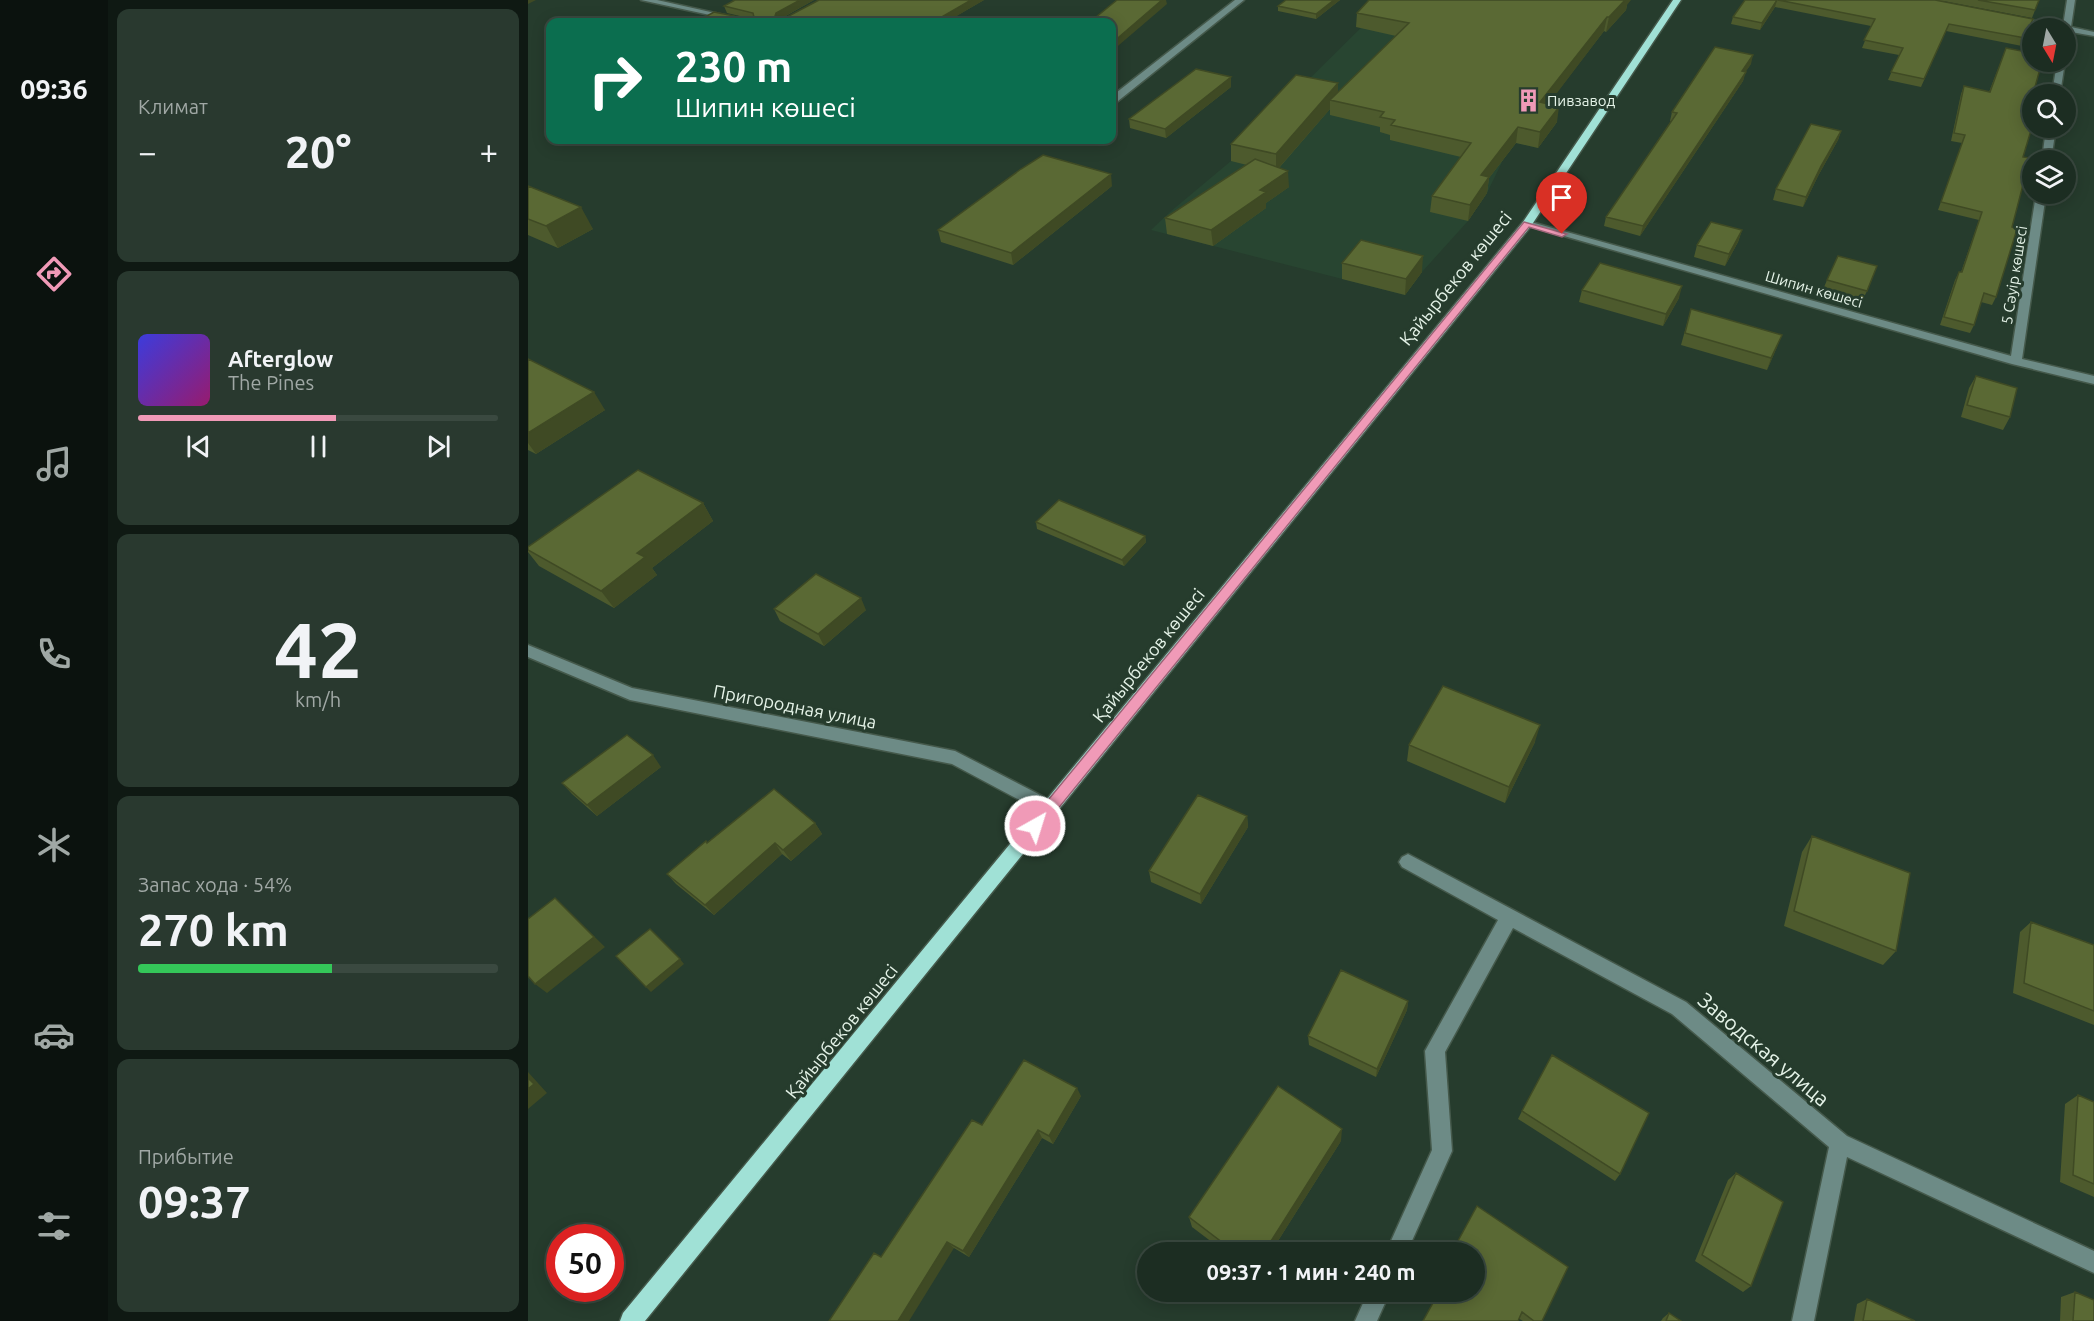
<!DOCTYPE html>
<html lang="ru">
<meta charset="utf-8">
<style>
body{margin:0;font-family:Ubuntu,sans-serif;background:#29392f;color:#f1f3f6;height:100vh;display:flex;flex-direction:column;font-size:22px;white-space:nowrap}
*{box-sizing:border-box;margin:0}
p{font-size:20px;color:#a0a8a5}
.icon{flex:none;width:33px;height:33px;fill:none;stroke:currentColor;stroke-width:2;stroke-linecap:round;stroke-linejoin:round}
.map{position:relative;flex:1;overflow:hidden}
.panel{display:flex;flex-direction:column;gap:9px;padding:9px;background:#0f1913;width:420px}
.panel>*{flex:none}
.top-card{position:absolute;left:18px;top:18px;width:570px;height:126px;border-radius:12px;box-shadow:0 3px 15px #0003,0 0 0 2px #3a4940;background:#0b6e4f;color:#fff;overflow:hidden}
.needle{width:39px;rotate:170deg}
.buttons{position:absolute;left:1494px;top:18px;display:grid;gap:12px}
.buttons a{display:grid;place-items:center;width:54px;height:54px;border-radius:50%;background:#1c2d22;box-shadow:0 3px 15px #0003,0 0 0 2px #3a4940;font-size:30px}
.speed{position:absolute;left:18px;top:1224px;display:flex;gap:12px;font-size:30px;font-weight:700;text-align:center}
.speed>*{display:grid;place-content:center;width:78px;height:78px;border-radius:50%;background:#1c2d22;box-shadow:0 3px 15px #0003,0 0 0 2px #3a4940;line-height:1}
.speed .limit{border:9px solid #d22;background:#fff;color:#111}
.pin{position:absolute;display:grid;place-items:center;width:51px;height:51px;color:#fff;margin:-62px -26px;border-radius:50% 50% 50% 0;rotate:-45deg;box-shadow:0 0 6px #0007}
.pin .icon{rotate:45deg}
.me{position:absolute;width:66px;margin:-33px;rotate:39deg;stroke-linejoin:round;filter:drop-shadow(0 0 4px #0008)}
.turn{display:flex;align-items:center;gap:21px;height:126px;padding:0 30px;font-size:27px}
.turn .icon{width:78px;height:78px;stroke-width:2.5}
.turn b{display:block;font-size:42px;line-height:51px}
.big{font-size:45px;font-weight:700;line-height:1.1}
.panel .widget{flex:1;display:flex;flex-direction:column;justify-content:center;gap:9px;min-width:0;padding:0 21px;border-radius:12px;background:#29392f}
.panel .dial{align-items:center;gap:0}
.dial b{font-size:78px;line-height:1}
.song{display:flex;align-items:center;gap:18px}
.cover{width:72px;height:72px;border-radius:9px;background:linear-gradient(135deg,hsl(240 70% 55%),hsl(320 70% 35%))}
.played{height:6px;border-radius:3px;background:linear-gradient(90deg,#f09ab7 55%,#3a4940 55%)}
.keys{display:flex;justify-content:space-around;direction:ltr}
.heat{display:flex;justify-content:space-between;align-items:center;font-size:33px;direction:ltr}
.charge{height:9px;border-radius:4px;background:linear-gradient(90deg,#34c759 54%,#3a4940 0)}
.trip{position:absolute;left:609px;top:1242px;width:348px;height:60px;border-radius:30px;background:#1c2d22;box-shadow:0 3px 15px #0003,0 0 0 2px #3a4940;font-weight:700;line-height:60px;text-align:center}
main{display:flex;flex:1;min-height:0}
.dock{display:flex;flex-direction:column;width:108px;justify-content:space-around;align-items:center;background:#0b120e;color:#a0a8a5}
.dock .icon{width:42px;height:42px}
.dock .on{color:#f09ab7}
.dock b{font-size:27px;color:#f1f3f6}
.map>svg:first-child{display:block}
.built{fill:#284531}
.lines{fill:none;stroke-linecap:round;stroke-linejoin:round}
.minor-casing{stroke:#45594b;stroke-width:3}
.major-casing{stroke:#45594b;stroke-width:3}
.minor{fill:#6d8b86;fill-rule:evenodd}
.major{fill:#a0e1d6;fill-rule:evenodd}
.wall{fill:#4d5a2d}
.shaded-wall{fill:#3f4a24}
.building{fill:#5a6934;stroke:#3f4a24;stroke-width:1.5}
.route{fill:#f09ab7;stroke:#9c6477;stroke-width:1.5}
.labels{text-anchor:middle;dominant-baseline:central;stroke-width:6;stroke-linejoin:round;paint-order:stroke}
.far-poi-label{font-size:15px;fill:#e5f3e8;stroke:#263c2d;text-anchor:start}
.far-street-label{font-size:15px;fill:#e5f3e8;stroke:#263c2d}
.street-label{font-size:18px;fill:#e5f3e8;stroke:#263c2d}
.near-street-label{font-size:21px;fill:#e5f3e8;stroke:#263c2d}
</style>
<main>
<nav class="dock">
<b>09:36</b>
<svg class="icon on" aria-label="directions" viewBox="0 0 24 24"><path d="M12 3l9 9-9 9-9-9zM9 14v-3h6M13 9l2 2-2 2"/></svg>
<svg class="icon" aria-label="music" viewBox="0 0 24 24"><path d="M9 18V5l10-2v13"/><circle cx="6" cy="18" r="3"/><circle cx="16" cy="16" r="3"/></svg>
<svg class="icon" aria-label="phone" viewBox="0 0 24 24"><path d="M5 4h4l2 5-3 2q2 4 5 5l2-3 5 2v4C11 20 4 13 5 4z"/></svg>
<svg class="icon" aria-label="climate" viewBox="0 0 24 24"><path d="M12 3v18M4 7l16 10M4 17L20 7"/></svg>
<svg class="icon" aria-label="car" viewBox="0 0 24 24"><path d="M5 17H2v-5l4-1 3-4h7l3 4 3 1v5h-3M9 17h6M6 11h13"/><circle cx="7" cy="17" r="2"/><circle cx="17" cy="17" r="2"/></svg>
<svg class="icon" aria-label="filters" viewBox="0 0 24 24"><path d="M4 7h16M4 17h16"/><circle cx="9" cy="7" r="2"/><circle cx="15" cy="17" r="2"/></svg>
</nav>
<section class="panel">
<div class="widget"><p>Климат</p>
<div class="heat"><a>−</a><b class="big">20°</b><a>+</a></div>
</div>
<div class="widget">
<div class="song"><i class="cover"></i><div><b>Afterglow</b><p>The Pines</p></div></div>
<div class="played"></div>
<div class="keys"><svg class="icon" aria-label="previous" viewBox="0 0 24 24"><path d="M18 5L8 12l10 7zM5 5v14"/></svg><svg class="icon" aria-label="pause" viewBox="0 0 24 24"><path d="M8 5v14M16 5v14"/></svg><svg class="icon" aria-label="next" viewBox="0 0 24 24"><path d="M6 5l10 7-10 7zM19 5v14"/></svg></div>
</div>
<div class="widget dial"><b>42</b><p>km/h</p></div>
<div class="widget"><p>Запас хода · 54%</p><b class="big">270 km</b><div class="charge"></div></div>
<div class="widget"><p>Прибытие</p><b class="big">09:37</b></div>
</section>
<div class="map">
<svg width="1566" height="1321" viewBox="0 0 1566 1321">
<rect width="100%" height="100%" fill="#263c2d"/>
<path class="built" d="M858,3L1010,117L1029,122L1010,148L988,143L976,158L959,193L940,221L894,272L877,295L623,230L642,212L703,161L768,92Z"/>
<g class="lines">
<defs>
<path id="minor" d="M113,0H129L227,22H214Z
M707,0H716L590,101L584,102V96Z
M1539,0H1547L1543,27L1566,32V36L1543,32L1538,38V28H1523L1481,19L1485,17L1535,26Z
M1529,62H1537L1532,94H1524Z
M1518,128H1528L1523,160H1514Z
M1508,194H1518L1494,359L1566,376V384L1484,364L994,224L1003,222L1483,356Z
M0,645L104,688L427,751L528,803L530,808L528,813L522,815L516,813L424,764L102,700L0,657Z
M880,854L1158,1002L1319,1136L1566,1251V1273L1319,1157L1286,1321H1264L1301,1147L1144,1014L985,928L917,1052L924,1151L879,1252H858L904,1150L897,1051L970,920L874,867L871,862L874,857Z
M840,1292H862L849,1321H827Z"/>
<path id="major" d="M1145,0H1153L1003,226L117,1321H92L95,1313L995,222Z"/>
</defs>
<use href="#minor" class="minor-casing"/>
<use href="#major" class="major-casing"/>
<use href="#minor" class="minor"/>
<use href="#major" class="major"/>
</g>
<path class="wall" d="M207,0H286L256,17H259L291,0H456L418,22H168L216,17L199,13L196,6Z
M758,0H812L788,19L750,11V6Z
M1217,0H1511L1504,18L1415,1L1497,38L1494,46L1418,31L1393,87L1360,80L1371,55L1334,48L1343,26L1247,7L1232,30L1203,24L1205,17Z
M1099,5L1098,10L1078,32L1076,31L1020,104L1029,122L1010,148L988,143L961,178L959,193L940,221L902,212L904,196L933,157L862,140V135L852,132V127L802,115V109L751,168L761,187L738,203V208L685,246L639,234L637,218L719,165L703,161V144L810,83V92L868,36L828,27L829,13Z
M1478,48L1500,119L1495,157L1484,227L1468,297L1464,305L1453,302L1446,325L1442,333L1412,325L1427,280L1431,272H1433L1451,220L1410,210L1434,143L1423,141L1433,94L1436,86L1461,92Z
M1223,64L1217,72L1215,81L1112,236L1076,226L1078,217L1143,121H1142L1144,112Z
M703,87L638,138L602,128L601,119Z
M1313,131L1310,140L1290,176L1275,207L1245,200L1248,189Z
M0,186L65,229L30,248L0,235Z
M584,186L485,265L413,242L410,230Z
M1214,230L1210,242L1197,266L1166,257L1169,245Z
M814,263L894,272L877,295L814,279Z
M1299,280L1339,291L1333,303L1294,292Z
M1054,290L1151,298L1135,326L1051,302Z
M1163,309L1249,347L1239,370L1153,345Z
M0,359L77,410L8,454L0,450Z
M1448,376L1482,417L1475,430L1433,417L1441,388Z
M175,503L185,521L124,568L129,575L86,608L11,566L0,552V547Z
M508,522L617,536L618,542L596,566L509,529Z
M246,609L338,610L296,646L252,621Z
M1007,742L977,803L879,761L881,745Z
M133,767L69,816L44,794L34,783Z
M719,816L720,827L673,904L623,882L621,871Z
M287,823L294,834L263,861L254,854L186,915L148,884L139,874L179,843Z
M1284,836L1368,951L1355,965L1256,926L1274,852Z
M1503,922L1566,945V1025L1485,993L1492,932Z
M880,1001L879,1010L848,1077L781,1045L780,1036Z
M1550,1095L1566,1102V1197L1532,1182L1537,1104Z
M553,1096L525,1144L514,1138L441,1257L426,1248L353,1257L454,1125Z
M994,1111L1092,1174L1087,1181L990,1119Z
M813,1141L743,1252H697L664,1227L661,1217Z
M1208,1173L1223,1286L1215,1292L1167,1261L1200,1180Z
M946,1292L1014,1321H995Z
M1547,1292L1566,1321H1532L1533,1297Z
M1339,1299L1387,1321H1326L1329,1304Z
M1141,1313L1153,1321H1133L1135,1318Z"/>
<path class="shaded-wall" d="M0,0H8L0,4Z
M272,0H286L250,20L247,16L248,13Z
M443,0H456L418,22H405Z
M634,0H638L639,4L584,51V43Z
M806,0H812L788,19V14Z
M1097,0H1103L1099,5L1098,10L1078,32L1081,17Z
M1249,0L1247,7L1232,30L1234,23Z
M1079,17L1076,31L1010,118L1012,102Z
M1225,55L1223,64L1212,80L1214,71Z
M1218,72L1215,81L1112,236L1115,226Z
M703,77V87L638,138L637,129Z
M810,83V100H802V109L748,171V154Z
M1031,107L1029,122L1010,148L1012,132Z
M990,127L988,143L961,178L959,193L940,221L942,205L953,175Z
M1313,131L1310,140L1290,176L1275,207L1278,197L1293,166Z
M760,171L761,187L738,203V208L685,246L683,230L732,190Z
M583,174L584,186L485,265L483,253Z
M53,207L65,229L30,248L18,226Z
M1214,230L1210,242L1197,266L1201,254Z
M895,256L894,272L877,295L878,279Z
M1154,286L1151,298L1135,326L1138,314Z
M1254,335L1249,347L1239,370L1243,358Z
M66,392L77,410L8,454L0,443V433Z
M175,503L185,521L124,568L129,575L86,608L73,591L109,553Z
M617,536L618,542L596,566L594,560Z
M333,598L338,610L296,646L290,634Z
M1012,725L1007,742L977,803L981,787Z
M125,755L133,767L69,816L59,805Z
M719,816L720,827L673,904L672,894Z
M287,823L294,834L263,861L255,850Z
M247,843L254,854L186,915L177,905Z
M27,898L77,947L19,993L7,984Z
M152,959L156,964L123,992L118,987Z
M880,1001L879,1010L848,1077L849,1069Z
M0,1072L19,1093L0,1109Z
M549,1088L553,1096L525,1144L521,1136Z
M814,1129L813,1141L743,1252H736Z
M510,1130L514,1138L441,1257L435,1251Z
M419,1242L426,1248L381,1321H370Z"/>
<path class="building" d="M207,0H272L248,13L247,16L259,17L291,0H443L405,22H407H168L186,12L211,17H226L225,13L196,6Z
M589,0H634L584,43V22H562Z
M758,0H806L788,14L750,6Z
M841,0H1097L1081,17H1079L1012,102L1031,107L1012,132L990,127L953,175L961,177L942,205L904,196L943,143L863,125L867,120L852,117L856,112L802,100L881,23L829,13Z
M1217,0H1249L1234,23L1205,17Z
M1250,0H1407L1505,19L1497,38L1421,24L1396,79L1363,72L1375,48L1336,40L1347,19Z
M1450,0H1511L1507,10Z
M1187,47L1225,55L1214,71L1218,72L1115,226L1078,217L1149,113L1144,112Z
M1478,48L1504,53V62H1514L1505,94H1504V98L1500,119L1504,120V127L1495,157L1502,158L1484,227L1489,229L1468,297L1456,293L1446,325L1416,317L1431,272H1434L1454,212L1413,202L1437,135L1426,133L1436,86L1462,92Z
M668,69L703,77L637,129L601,119Z
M768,75L810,83L748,154L703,144Z
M1283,124L1313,131L1293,166L1278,197L1248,189Z
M515,155L583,174L483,253L410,230L493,169Z
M727,159L760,171L732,190L738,192L683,230L637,218Z
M0,186L53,207L18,226L0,219Z
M1183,222L1214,230L1201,254L1169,245Z
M833,240L895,256L878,279L814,263Z
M1310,256L1349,266L1339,291L1299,280Z
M1072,263L1154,286L1138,314L1054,290Z
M1163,309L1254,335L1243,358L1157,333Z
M0,359L66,392L0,433Z
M1448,376L1489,388L1482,417L1439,405Z
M110,470L175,503L109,553L117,557L73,591L0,550V547Z
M531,500L617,536L594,560L508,522Z
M288,574L333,598L290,634L246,609Z
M915,686L1012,725L981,787L881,745Z
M99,735L125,755L59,805L34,783Z
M246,789L287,823L255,850L247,843L177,905L139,874L178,841L179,843Z
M670,795L719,816L672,894L621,871Z
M1284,836L1382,873L1368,951L1266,911Z
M27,898L66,937L7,984L0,976V919Z
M1503,922L1566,945V1011L1496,983Z
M122,929L152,959L118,987L88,956Z
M813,970L880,1001L849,1069L780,1036Z
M1024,1055L1121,1113L1092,1174L994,1111Z
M496,1060L549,1088L521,1136L510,1130L435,1251L419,1242L370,1321H301L346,1253L353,1257L444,1120L454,1125Z
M0,1078L6,1084L0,1089Z
M750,1086L814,1129L736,1252H707L661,1217Z
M1550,1095L1566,1102V1184L1545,1175Z
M1208,1173L1255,1202L1223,1286L1174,1255Z
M949,1206L1040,1267L1014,1321H1006L994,1312L990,1321H895L911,1292H946V1252H924Z
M1547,1292L1566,1300V1321H1545Z
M1339,1299L1387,1321H1335Z
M1141,1313L1153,1321H1138Z"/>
<path class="route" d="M996,222L1039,234L1034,237L1001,227L512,831L507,833L502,831L499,826L502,822Z"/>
<defs>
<symbol id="building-bare" viewBox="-9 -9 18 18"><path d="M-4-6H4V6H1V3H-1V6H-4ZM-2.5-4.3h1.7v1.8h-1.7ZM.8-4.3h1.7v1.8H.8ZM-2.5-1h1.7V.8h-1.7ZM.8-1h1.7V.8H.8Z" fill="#f09ab7" stroke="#263c2d" stroke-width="2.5" paint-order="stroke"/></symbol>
</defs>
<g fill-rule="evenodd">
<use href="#building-bare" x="984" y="84" width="33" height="33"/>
</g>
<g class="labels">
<g class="far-poi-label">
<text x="1019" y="100">Пивзавод</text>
</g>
<g class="far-street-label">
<text transform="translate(1486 275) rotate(-81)">5 Сәуір көшесі</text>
<text transform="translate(1286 289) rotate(16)">Шипин көшесі</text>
</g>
<g class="street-label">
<text transform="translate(927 278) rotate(-51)">Қайырбеков көшесі</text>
<text transform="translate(620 655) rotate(-51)">Қайырбеков көшесі</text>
<text transform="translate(267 706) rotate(11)">Пригородная улица</text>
<text transform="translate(313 1031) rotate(-51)">Қайырбеков көшесі</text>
</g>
<g class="near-street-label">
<text transform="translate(1236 1049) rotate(40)">Заводская улица</text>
</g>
</g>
</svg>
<div class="buttons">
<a><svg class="needle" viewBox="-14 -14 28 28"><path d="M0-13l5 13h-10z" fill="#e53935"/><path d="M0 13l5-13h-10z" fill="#a0a8a5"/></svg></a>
<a><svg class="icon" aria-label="search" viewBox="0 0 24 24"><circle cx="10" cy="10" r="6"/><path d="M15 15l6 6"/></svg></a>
<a><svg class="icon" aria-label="layers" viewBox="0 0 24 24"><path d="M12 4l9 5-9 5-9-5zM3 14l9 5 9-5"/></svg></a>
</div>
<div class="speed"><div class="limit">50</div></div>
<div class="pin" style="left:1034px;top:234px;background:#d93025"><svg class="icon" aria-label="arrive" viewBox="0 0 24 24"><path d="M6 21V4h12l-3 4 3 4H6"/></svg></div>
<svg class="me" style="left:507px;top:826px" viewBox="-20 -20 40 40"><circle r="17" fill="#f09ab7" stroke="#fff" stroke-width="3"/><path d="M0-11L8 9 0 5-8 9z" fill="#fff"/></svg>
<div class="trip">09:37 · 1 мин · 240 m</div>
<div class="top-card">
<div class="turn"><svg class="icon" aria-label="right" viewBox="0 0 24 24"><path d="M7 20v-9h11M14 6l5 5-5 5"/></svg><div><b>230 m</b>Шипин көшесі</div></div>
</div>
</div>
</main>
